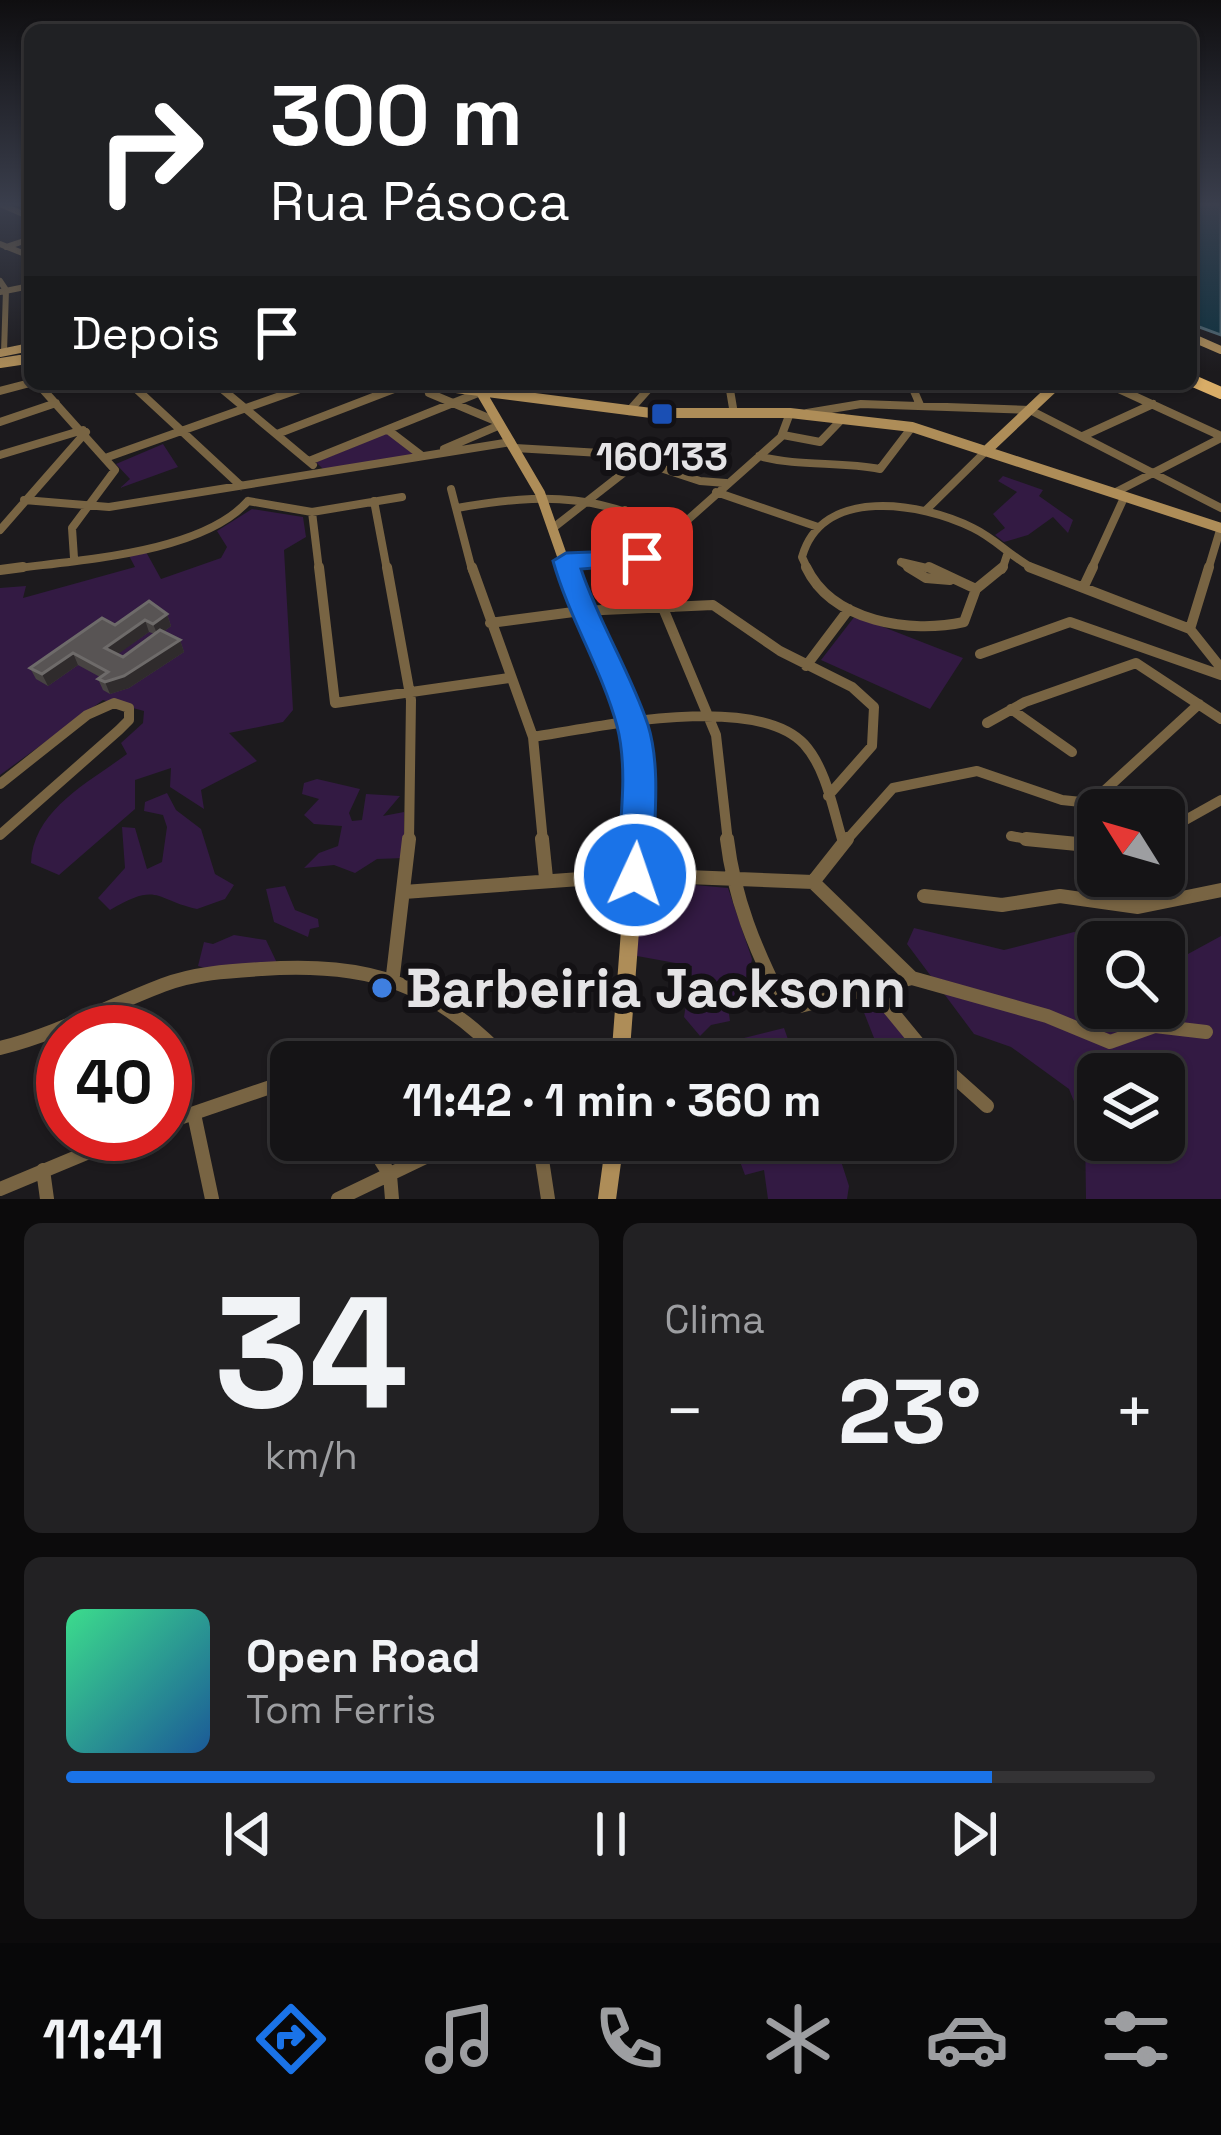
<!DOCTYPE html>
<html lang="pt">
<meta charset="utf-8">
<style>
body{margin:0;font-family:"Space Grotesk",sans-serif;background:#222123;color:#f1f3f6;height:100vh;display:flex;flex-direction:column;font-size:45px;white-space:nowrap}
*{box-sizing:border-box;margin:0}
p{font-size:39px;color:#9d9ea1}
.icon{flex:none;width:66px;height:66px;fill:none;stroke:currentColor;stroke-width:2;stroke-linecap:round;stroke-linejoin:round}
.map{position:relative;height:1199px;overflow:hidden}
.side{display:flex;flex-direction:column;gap:24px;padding:24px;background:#0c0b0c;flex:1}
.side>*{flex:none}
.top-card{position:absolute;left:24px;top:24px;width:1173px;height:366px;border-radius:18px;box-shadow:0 3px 9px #0004,0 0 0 3px #343335;background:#202124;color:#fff;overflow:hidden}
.needle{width:78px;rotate:307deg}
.tools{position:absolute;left:1077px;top:789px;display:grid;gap:24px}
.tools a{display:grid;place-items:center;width:108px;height:108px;border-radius:18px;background:#151416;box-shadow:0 3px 9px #0004,0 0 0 3px #343335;font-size:60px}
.speed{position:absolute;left:36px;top:1005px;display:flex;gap:24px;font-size:60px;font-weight:700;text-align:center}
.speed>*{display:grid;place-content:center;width:156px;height:156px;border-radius:50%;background:#151416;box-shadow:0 3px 9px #0004,0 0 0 3px #343335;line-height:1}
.speed .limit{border:18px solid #d22;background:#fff;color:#111}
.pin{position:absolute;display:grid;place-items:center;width:102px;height:102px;color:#fff;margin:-51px;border-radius:24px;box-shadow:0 6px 18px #0006}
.me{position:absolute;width:132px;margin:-66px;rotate:3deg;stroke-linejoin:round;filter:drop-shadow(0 0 9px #0008)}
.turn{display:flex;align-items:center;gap:42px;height:252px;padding:0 48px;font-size:54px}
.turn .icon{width:156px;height:156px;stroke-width:2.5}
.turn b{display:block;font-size:84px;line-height:102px}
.then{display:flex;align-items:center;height:114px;padding:0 48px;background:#0003;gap:24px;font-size:45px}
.big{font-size:90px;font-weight:700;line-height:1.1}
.side .widget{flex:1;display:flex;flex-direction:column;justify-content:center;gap:18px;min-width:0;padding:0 42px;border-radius:18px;background:#222123}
.side .dial{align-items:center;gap:0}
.dial b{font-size:156px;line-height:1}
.song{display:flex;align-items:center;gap:36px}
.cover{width:144px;height:144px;border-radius:18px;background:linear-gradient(135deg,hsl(150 70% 55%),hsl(210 70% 35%))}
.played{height:12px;border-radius:6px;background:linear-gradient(90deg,#1a73e8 85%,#343335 85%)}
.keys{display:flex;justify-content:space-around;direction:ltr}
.heat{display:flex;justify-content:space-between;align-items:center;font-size:66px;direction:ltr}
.side .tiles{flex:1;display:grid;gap:24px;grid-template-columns:1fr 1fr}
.widget:last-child{grid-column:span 2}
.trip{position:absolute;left:270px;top:1041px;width:684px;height:120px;border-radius:18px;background:#151416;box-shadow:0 3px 9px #0004,0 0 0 3px #343335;font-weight:700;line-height:120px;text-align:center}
.tab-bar{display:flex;height:192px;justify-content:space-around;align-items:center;background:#080809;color:#9d9ea1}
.tab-bar .icon{width:84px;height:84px}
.tab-bar .selected{color:#1a73e8}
.tab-bar b{font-size:54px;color:#f1f3f6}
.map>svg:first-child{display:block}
.green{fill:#331a43;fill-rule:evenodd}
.water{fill:#0c313f;stroke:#4d6671;stroke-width:3}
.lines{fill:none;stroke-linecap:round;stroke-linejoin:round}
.street-far3{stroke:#786443;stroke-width:6}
.street-far2{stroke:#786443;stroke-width:8}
.street-far1{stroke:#786443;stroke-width:10}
.street{stroke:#786443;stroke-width:14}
.secondary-far3{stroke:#ae8d58;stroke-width:8}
.secondary-far2{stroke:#ae8d58;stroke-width:10}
.secondary-far1{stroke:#ae8d58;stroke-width:14}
.secondary{stroke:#ae8d58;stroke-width:18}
.primary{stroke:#d9ad67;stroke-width:12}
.wall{fill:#474342;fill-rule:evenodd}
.shaded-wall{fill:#2f2b2c}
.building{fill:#585454;stroke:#6e6b6a;stroke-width:3}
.route{fill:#1a73e8;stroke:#114b97;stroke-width:3}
.transit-dot{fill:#1a4fb4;stroke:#131114;stroke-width:4.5}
.shop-dot{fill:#3f7fe0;stroke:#131114;stroke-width:4.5}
.labels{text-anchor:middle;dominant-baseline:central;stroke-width:12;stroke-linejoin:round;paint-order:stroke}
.far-poi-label{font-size:39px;font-weight:bold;fill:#e4e3e5;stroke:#131114}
.near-poi-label{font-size:54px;font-weight:bold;fill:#e4e3e5;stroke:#131114;text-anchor:start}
</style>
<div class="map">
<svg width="1221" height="1199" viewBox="0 0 1221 1199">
<rect width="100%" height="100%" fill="#1c1a1d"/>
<path class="green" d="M387,433L415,455L324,470L316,462Z
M163,444L178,467L120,488L130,479L116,464Z
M1003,476L1043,490L1039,496L1073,520L1068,533L1053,517L1028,535L1004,542L995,535L1005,528L993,514L1017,492L998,481Z
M252,509L303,517L306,537L284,550L293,710L283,722L229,733L257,761L201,790L204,809L170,787L171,768L135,780V809L59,875L31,863C33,810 88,783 127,754L121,743L143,723L144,711L103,700L0,775V588L26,586L23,598L135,567L127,552L145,550L161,579L221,558L227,547L217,531Z
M855,616L963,658L930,709L821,660Z
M317,779L360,789L349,813L352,821L362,820L366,794L400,796L383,816L404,812V858L377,859L355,873L334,865L304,868L319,853L338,846L342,826L314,824L304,815L319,799L302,794L304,783Z
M167,793L176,810L201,829L215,874L234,885L225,899L197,909C155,900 159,881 110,910L98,898L125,868L122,827L135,828L147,869L162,862L167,827L163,815L144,811L145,802Z
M673,883L728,888L752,959L743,1005L728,1007L730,1021L711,1025L700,1036L684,1017L692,966L637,956L638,913L651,910Z
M285,886L295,910L318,919L319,927L310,929L308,937L274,922L266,889Z
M914,928L1004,950L1074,932L1126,942H1098V1008H1164V949L1188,954L1221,936V1199H1086L1085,1129L1069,1089L1011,1047L974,1034L907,944ZM1098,1074H1164V1140H1098Z
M234,935L266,940L278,965L212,970L198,966L204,942L213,944Z
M889,1001L917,1062H808L838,1043L846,1057L876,1043L861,1005Z
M784,1028L796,1062H681L687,1041L708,1047Z
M732,1140H909L840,1158L849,1186L847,1199H768L764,1170L745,1175Z"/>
<path class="water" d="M1191,204H1221V335L1191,324L1197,316H1191Z"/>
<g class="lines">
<path class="street-far3" d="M0,204L30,217
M0,244L30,256
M6,247L30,239
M0,281L6,290L4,352
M0,292L30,286"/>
<path class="street-far2" d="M38,384L115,470L72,528L74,558
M131,384L241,486
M216,384L313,465
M729,384L734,414
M911,384L920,405
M1108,384L1221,436
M432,386L429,393L498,422
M0,391L30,383
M629,411L653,384
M807,413L861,404L1030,410L1221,508
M0,422L56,403
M388,430L422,456
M277,434L407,384
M783,435L820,442L843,418
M1083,436L1153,404
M515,448L618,454L700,481L726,483
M444,449L500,425
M0,455L83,430
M759,456C799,467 839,461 880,469L912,427
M108,457L314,384
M309,461L478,393
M451,489L472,570
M716,492L818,527
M1114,493L1221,438
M24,500L109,507L511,442
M248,501L312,512L402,497
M374,501L387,570
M457,508C548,492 603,494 686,538
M925,511L986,451
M312,512L319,570
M553,528L640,460
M0,530L86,432
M609,558L625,510
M566,561L642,558L650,570
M901,562L935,570
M901,562L913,570
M3,570C72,560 200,555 248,501
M665,570V540L781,437L790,413
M808,570L802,557C822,486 921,502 973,528C996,539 1012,558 1036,570
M1002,570L1007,555
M1091,570L1123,500
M1208,570L1221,527"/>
<path class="street-far1" d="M319,567L335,703L509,678
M387,567L411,700L409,842
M472,567L533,737L543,842
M650,567L654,588
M664,567L674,607
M806,567C832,622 911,634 964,622L976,589L1003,567
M908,567L926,578L950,580
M929,567L976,589
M1029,567L1190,629
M1209,567L1190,629L1221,668
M0,570L23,567
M1084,586L1093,567
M663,608L716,735L728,842
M490,623L581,611L713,605L780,651L852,687L874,707L872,746L828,796
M980,654L1070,622L1221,675
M806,666L849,609
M1011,709L1072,752
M987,723L1025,702L1136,663L1221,719
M533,737C597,727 755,692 804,744C826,768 833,809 842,839
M0,784L87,715L114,703L129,708V720L119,730L0,835
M1164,832L1221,800
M1011,836L1042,842
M845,842L893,788L977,771L1062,800L1091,803L1199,704"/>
<path class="street" d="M542,839L546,878
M727,839C734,898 755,949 782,1002L800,1006L912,978
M1026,839L1098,846
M813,882L847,839
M813,882L912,978
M404,892L635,875L813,882
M924,896L1002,905L1060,896L1138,907L1221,890
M393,975L409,839
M912,978L1047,1016L1110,1042L1155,1026L1206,1032
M874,990L920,1046L987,1106
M0,1048C57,1034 108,1006 163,985C194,973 229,971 262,969C369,962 434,983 508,1062
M194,1114L212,1199
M165,1123L291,1080
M368,1140L390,1175L392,1199
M539,1140L548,1199
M43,1170L47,1199
M0,1189L132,1134
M338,1199L461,1140"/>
<path class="secondary-far3" d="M1191,337L1221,350
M0,353L30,347
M2,363L30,358"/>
<path class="secondary-far2" d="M0,363L20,360
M425,384L651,413H790L912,427L1221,528
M482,394L540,493L567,570
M986,451L1057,384"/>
<path class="secondary-far1" d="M566,567L633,726L637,842"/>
<path class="secondary" d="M620,1062L637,839
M607,1199L615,1140"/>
<path class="primary" d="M1191,380L1221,393"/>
</g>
<path class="wall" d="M167,614L171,626L163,632L180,640L184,652L129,688L110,694L103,690L98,679L100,677L78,665L48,686L36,679L30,668L115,625ZM149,632L155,634L123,657L117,654Z"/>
<path class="shaded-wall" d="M167,614L171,626L158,636L153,624Z
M145,620L149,632L110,660L105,648Z
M180,640L184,652L129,688L110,694L105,682Z
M73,653L78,665L48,686L42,674Z"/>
<path class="building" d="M149,601L167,614L153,624L145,620L105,648L123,657L160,630L180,640L124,676L105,682L98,679L108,672L73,653L42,674L30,668L102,618L115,625Z"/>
<linearGradient id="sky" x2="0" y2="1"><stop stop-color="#0f0e10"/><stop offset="0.55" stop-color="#3a3e4c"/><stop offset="1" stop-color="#3a3e4c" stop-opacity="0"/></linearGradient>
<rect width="1221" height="372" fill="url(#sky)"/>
<path class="route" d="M642,550L652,552V563L581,569C599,623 630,671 648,725C662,770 653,828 653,875L647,885L635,890L622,885L617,875C619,828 629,772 617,726C602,670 569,618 553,561L566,553Z"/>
<rect class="transit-dot" x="650" y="402" width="24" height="24" rx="6"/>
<circle class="shop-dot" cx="382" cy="988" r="12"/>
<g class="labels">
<g class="far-poi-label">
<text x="662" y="456">160133</text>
</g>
<g class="near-poi-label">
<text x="406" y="988">Barbeiria Jacksonn</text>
</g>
</g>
</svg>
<div class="tools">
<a><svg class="needle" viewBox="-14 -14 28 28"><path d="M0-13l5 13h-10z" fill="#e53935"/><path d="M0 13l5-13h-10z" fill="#9d9ea1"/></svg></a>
<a><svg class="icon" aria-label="search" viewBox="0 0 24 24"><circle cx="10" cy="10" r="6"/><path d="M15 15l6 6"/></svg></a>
<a><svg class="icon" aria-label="layers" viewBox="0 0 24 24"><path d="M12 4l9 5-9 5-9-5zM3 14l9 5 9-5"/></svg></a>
</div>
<div class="speed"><div class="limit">40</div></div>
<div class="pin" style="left:642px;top:558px;background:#d93025"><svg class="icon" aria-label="arrive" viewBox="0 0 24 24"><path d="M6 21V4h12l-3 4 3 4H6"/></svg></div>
<svg class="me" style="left:635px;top:875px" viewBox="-20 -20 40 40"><circle r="17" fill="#1a73e8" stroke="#fff" stroke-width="3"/><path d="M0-11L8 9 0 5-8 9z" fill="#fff"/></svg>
<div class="trip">11:42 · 1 min · 360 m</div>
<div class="top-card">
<div class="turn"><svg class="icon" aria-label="right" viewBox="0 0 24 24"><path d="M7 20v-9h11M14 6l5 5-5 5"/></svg><div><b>300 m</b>Rua Pásoca</div></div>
<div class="then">Depois<svg class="icon" aria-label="arrive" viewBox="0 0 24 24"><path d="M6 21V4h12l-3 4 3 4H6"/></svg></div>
</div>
</div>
<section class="side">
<div class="tiles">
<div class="widget dial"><b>34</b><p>km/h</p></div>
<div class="widget"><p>Clima</p>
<div class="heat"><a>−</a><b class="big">23°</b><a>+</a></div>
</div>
<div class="widget">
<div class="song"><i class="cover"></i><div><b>Open Road</b><p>Tom Ferris</p></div></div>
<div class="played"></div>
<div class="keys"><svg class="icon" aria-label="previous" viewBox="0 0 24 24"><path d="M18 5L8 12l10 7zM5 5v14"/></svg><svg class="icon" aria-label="pause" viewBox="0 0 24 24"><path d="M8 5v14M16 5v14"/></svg><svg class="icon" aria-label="next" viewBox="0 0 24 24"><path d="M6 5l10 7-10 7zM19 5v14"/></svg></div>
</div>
</div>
</section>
<nav class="tab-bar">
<b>11:41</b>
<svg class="icon selected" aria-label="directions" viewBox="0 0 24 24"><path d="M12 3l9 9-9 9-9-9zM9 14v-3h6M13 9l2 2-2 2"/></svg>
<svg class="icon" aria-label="music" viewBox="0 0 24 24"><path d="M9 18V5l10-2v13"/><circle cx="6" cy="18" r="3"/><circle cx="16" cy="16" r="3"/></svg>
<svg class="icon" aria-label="phone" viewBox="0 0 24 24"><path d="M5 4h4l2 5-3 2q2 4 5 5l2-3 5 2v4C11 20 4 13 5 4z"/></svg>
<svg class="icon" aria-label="climate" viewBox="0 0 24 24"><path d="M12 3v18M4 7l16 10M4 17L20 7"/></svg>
<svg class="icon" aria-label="car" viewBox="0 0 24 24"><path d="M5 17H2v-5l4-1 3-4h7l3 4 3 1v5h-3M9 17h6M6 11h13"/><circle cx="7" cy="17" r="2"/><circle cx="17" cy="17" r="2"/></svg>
<svg class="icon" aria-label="filters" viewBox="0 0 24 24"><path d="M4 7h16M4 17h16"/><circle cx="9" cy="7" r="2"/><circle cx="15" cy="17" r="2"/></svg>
</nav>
